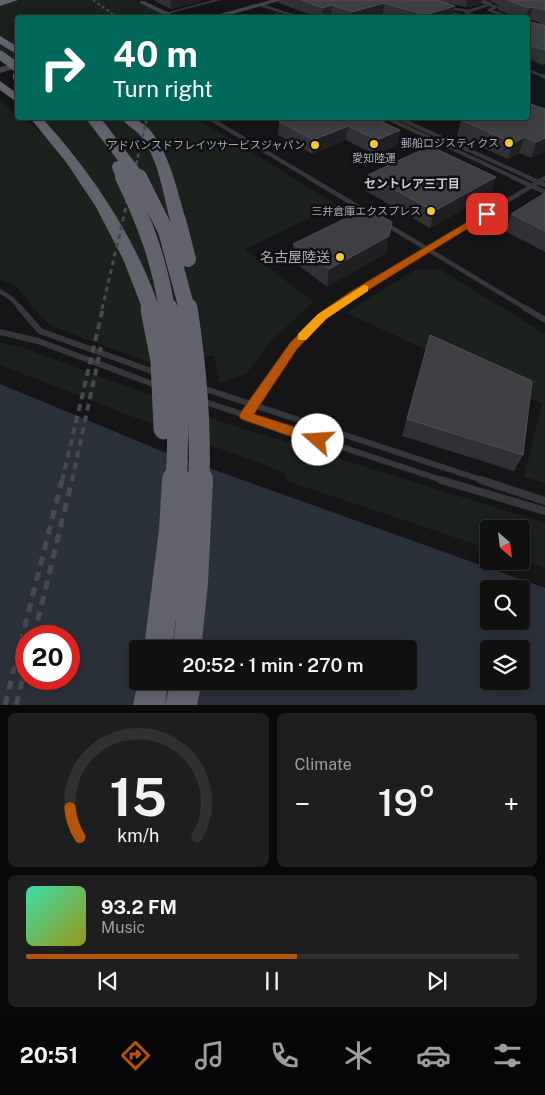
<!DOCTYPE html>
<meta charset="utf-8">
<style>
body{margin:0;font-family:"Public Sans","Noto Sans JP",sans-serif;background:#1e1e1f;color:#f1f3f6;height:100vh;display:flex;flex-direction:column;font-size:19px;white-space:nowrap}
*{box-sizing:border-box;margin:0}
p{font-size:16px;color:#9c9d9f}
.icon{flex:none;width:28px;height:28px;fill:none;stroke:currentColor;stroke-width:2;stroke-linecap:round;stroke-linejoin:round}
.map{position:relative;height:705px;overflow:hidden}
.side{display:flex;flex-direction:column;gap:8px;padding:8px;background:#090909;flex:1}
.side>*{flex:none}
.top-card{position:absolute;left:15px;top:15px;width:515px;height:105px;border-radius:5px;box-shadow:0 2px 12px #0003,0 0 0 1px #303031;background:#00695c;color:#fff;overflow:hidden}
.needle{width:32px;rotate:152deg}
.fabs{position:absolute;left:480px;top:520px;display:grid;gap:10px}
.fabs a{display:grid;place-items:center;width:50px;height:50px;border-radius:5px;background:#101011;box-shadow:0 2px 12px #0003,0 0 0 1px #303031;font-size:25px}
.speed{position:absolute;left:15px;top:625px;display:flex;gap:10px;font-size:25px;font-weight:700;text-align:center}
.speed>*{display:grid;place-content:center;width:65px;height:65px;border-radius:50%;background:#101011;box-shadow:0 2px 12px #0003,0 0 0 1px #303031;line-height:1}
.speed .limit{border:8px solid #d22;background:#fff;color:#111}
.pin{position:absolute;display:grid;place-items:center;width:42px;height:42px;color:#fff;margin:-21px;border-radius:10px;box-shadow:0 2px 8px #0006}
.me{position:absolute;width:55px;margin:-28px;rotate:289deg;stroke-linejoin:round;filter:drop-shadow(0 0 4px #0008)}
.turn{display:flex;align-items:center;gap:18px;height:105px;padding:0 15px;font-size:22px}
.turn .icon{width:65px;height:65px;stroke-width:2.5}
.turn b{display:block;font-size:35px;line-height:42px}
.big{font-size:38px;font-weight:600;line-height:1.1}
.side .card{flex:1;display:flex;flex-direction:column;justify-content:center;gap:8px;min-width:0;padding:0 18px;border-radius:8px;background:#1e1e1f}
.side .dial{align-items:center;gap:0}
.dial svg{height:130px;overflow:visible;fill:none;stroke:#303031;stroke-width:7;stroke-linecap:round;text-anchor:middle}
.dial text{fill:#f1f3f6;stroke:none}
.song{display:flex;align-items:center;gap:15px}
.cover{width:60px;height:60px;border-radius:8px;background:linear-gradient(135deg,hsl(160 70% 55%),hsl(60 70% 35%))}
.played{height:5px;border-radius:2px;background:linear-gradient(90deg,#b45309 55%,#303031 55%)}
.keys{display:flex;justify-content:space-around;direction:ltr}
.heat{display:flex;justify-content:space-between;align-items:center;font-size:28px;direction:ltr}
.side .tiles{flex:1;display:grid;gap:8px;grid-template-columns:1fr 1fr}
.card:last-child{grid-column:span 2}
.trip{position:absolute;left:129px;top:640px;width:288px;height:50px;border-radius:5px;background:#101011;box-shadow:0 2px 12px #0003,0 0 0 1px #303031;font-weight:600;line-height:50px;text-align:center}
.dock{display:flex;height:80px;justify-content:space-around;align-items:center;background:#060607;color:#9c9d9f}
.dock .icon{width:35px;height:35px}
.dock .active{color:#b45309}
.dock b{font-size:22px;color:#f1f3f6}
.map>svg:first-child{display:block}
.green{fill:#1b211d}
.water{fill:#2b313a;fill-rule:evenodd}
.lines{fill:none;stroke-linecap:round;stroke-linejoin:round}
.lane-far4{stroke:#36363b;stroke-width:2.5}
.lane-far3{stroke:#36363b;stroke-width:4}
.lane-far2{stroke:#36363b;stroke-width:4.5}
.lane-far1{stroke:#36363b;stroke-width:6}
.lane{stroke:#36363b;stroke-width:8}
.street{fill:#36363b;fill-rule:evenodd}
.secondary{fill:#44454b;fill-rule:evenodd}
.highway{fill:#62636c;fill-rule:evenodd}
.rail-far4{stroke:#494a50;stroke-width:2;stroke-dasharray:3 2.5;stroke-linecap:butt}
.rail-far3{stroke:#494a50;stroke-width:2.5;stroke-dasharray:4 3;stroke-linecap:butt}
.rail-far2{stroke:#494a50;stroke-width:3;stroke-dasharray:5 4;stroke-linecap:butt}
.rail-far1{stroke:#494a50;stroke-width:4;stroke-dasharray:7 5;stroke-linecap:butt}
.rail{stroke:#494a50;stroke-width:5;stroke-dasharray:9 7;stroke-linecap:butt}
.highway-bridge-far4{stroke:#62636c;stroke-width:9}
.highway-bridge-far3{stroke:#62636c;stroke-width:12}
.highway-bridge-far2{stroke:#62636c;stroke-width:16}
.highway-bridge-far1{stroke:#62636c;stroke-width:21}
.highway-bridge{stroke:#62636c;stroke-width:28}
.wall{fill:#313135}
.shaded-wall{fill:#202023}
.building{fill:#3e3e43;stroke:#4e4f55}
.route{fill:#b45309;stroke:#753606}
.slow{fill:#f59e0b}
.poi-dot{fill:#efc935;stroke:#101012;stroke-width:2}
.labels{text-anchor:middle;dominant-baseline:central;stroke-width:5;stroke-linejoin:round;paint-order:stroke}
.far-poi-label{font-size:11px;fill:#a7a9b7;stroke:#101012;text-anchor:end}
.far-neighbourhood-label{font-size:12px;font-weight:bold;fill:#c8c9d3;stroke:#101012}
.poi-label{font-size:14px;fill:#a7a9b7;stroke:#101012;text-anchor:end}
</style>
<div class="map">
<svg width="545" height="705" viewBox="0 0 545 705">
<rect width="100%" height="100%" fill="#151517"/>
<path class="green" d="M19,0H140L136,1L170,17L18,18L17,62L0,52V5Z
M0,100L17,114L18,118C30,118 56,148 64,159L75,155L40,118H196L337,205L245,249L313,302L271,341L246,374L219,383L214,356L151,363L53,327L39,315L16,286L0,279Z
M417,269L441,270L545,334V483L524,477L542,404L347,313L369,298Z
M0,343L21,347L222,422L545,523V568L521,560V529H489V549L287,481L284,472L139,419L0,365Z"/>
<path class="water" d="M0,384L164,452L545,588V705H0ZM489,589H521V621H489ZM26,636H69V679H26ZM138,649H408V681H138ZM489,649H521V681H489Z"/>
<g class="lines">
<path class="lane-far4" d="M476,0L496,7L489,10L512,18
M449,8L469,11L491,4L483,0
M446,11L468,18
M466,13L481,18
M277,14L285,18
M290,14L299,18
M528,22L545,27
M528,70L545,77"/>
<path class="lane-far3" d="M543,76L545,77
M209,118L310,178
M387,118L515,178
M398,118L530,178"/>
<path class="lane-far2" d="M308,177L370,214
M512,177L545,192
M527,177L545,185
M384,223L527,309
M0,291L12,299L21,309
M333,309L354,294L545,178"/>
<path class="lane-far1" d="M20,308L40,331L157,373
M525,308L545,320
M0,332L38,341L158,386
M202,388L485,481
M202,401L445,481
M246,416C272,378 296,336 334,308"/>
<path class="lane" d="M441,480L545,511
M481,480L545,501"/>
<path class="street" d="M213,0H221L167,14L165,13Z
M262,5H266L292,14L288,15L262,7Z"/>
<path class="secondary" d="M271,0H282L219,18H205Z
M140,1H144L180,18H170L140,3Z
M18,63V68L0,73V67Z"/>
<path class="highway" d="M0,0H18L0,6Z
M0,36L18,47V55L0,44Z
M18,71V82L13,79V74Z
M0,81L18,94V103L0,90Z
M30,118H42C93,174 135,237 160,309L158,313L151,315L144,313L123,259L96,207L66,162Z
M121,118C162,112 177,190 186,220L184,223H172L170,220C163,193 159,163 143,139C137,130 127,126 121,118Z
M138,681H168L165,705H133Z
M171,681H202L197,705H165Z"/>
<path class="rail-far4" d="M93,0L118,18"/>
<path class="rail-far3" d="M133,178L147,118"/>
<path class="rail-far2" d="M102,309L133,177"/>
<path class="rail-far1" d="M62,481L103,308
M72,481L101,347"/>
<path class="rail" d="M34,636L72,480
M5,705L62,480
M16,705L26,666"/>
<path class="highway-bridge-far4" d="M0,55L18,68"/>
<path class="highway-bridge-far3" d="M93,118L139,178
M118,167L123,178"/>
<path class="highway-bridge-far2" d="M123,177C145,222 159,260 167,309
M139,177L166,231L187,309
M178,220L188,259"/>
<path class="highway-bridge-far1" d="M167,308C177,365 180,424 176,481
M187,308C196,366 201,423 199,481
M151,309L161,361L164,429"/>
<path class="highway-bridge" d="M158,649L173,530L176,480
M187,649L194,583L199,480"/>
</g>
<path class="wall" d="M155,0H201L202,1L171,9L156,2Z
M279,0H482L480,5L466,7L442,2L453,16L450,18H395L383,14L371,18H335L331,16L326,18H319L279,3Z
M489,0H545V64L543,65L528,59V23L539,24V22L529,19L528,18H518L498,10V5Z
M545,109V151L531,158L519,153L508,159L457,136L461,120Z
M279,121L386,123L400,130L397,145L375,155L346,140L312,154L278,135Z
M368,175L496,177L491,194L430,228L366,191Z
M545,193V252L505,231L511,214Z
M293,244L386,253L327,287L293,261Z
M430,335L523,455L514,471L402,436Z"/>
<path class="shaded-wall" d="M170,0H201L202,1L171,9Z
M467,0H482L480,5L466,7Z
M384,3L383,14L371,18H351L352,12Z
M332,5L331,16L322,18L323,8Z
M455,6L453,16L450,18H424L425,15Z
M533,7L529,19L528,20V18H526L529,8Z
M348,126L346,140L312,154L313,140Z
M400,130L397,145L375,155L377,140Z
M525,137L519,153L508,159L513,143Z
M545,138V151L531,158L536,142Z
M496,177L491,194L430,228L434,211Z
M389,236L386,253L327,287L329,269Z"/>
<path class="building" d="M301,0H437L455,6L425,15L384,3L352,12L332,5L323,8Z
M507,0H545V10L533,7L529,8Z
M531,22L545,26V50L528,45V23Z
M528,103L545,109V138L536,142L525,137L513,143L461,120L467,118H528Z
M288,118H382L387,120L382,122L400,130L377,140L348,126L313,140L279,121Z
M430,146L496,177L434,211L368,175Z
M545,193V231L511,214Z
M367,208L392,222L389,236L329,269L293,244Z
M430,335L532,381L523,455L407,419Z"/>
<path class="route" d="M484,212L491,214L357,297L326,319L297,349L254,414L323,436L325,440L323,444L318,446L241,419L239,416L241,412L290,343L318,314L350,292Z"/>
<path class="slow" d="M364,285L368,286V291L326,319L306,340H298V334L318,314Z"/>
<g class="poi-dot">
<circle cx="509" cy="143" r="5"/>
<circle cx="374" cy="144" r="5"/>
<circle cx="315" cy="145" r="5"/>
<circle cx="431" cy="211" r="5"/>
<circle cx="340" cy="257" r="5"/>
</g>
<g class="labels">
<g class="far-poi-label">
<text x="499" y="143">郵船ロジスティクス</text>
<text x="305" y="145">アドバンスドフレイツサービスジャパン</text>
<text x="374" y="158" text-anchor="middle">愛知陸運</text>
<text x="421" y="211">三井倉庫エクスプレス</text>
</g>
<g class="far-neighbourhood-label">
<text x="412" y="184">セントレア三丁目</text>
</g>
<g class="poi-label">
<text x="330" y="257">名古屋陸送</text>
</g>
</g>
</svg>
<div class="fabs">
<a><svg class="needle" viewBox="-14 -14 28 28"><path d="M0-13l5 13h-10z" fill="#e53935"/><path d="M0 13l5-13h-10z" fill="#9c9d9f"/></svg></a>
<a><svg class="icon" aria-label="search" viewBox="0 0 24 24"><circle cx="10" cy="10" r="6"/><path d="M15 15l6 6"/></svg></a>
<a><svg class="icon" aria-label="layers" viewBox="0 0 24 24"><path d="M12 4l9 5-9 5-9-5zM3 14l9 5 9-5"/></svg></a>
</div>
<div class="speed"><div class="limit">20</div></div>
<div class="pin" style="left:487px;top:214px;background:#d93025"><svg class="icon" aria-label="arrive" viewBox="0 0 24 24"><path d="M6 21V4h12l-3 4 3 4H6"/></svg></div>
<svg class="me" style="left:318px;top:440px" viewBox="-20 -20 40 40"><circle r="19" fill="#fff"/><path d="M0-13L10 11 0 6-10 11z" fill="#b45309"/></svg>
<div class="trip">20:52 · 1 min · 270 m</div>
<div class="top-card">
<div class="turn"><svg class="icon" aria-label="right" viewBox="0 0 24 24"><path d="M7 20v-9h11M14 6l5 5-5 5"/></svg><div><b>40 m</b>Turn right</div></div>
</div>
</div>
<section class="side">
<div class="tiles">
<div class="card dial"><svg viewBox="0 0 100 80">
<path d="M14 69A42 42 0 1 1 86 69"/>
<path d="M14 69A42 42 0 0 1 8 51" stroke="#b45309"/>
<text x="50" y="56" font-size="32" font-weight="700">15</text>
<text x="50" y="72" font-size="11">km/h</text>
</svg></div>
<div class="card"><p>Climate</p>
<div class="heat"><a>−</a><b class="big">19°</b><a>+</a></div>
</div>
<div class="card">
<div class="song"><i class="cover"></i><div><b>93.2 FM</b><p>Music</p></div></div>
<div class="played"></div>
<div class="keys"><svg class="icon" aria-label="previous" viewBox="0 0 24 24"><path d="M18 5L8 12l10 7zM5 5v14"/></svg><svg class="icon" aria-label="pause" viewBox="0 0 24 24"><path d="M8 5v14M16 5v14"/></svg><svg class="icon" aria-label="next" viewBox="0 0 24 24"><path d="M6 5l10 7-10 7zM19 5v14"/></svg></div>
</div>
</div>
</section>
<nav class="dock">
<b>20:51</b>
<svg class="icon active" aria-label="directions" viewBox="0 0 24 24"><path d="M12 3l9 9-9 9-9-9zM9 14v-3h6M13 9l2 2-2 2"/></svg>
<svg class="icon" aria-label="music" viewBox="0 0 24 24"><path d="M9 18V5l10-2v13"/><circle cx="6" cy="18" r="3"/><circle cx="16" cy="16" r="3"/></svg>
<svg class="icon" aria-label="phone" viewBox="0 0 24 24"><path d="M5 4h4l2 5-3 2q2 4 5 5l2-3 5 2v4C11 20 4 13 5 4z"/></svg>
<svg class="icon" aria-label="climate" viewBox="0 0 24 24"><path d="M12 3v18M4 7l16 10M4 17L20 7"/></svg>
<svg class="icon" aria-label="car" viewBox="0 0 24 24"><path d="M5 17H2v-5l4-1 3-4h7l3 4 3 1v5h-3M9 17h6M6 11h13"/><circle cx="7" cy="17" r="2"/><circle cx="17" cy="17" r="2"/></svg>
<svg class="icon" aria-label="filters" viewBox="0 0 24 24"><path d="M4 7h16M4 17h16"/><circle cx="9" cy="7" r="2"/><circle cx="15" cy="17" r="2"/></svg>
</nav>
